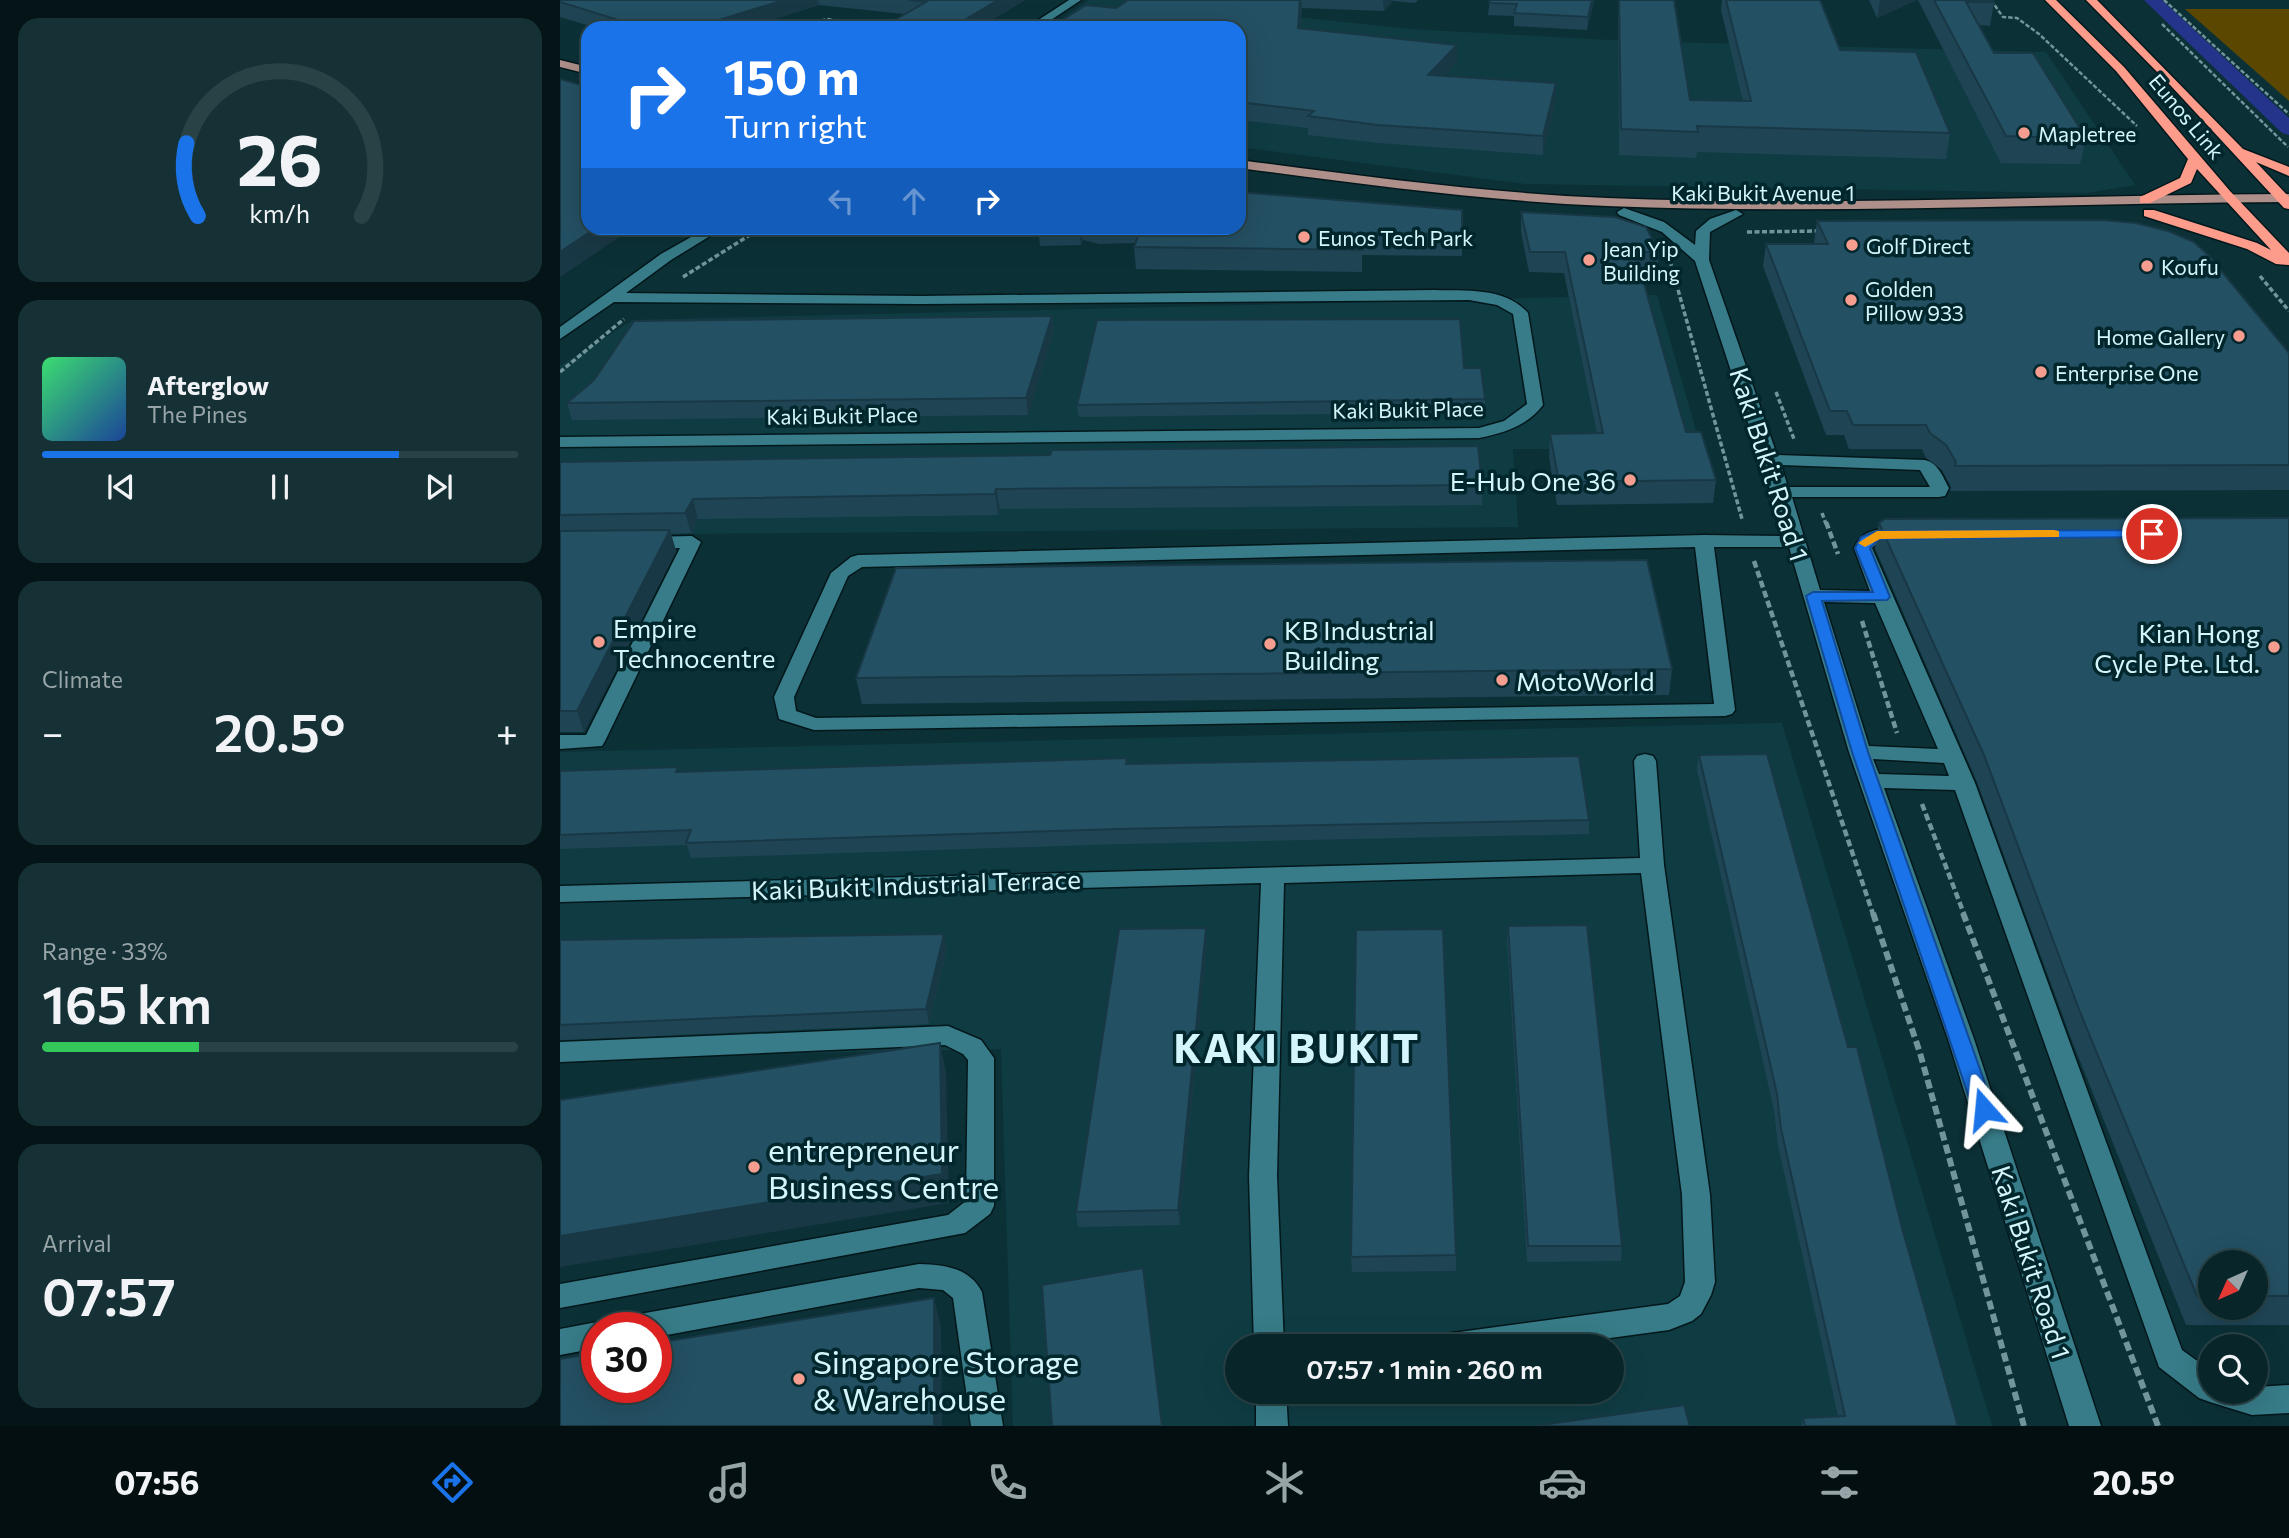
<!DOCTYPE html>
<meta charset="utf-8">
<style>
body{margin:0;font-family:Commissioner,sans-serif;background:#163135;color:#f1f3f6;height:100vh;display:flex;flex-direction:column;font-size:26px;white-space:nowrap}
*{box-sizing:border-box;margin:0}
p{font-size:23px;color:#98a5a8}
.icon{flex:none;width:38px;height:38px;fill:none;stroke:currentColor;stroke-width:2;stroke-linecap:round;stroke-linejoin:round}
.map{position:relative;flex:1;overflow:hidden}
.drawer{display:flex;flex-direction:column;gap:18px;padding:18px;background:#041417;width:560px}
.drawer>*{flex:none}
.guide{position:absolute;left:21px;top:21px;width:665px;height:214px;border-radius:21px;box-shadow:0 7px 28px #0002,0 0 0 2px #294246;background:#1a73e8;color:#fff;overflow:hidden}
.needle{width:46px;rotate:225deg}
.controls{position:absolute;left:1638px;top:1250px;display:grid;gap:14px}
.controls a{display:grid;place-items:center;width:70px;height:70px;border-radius:50%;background:#082529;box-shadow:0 7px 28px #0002,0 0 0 2px #294246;font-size:35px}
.speed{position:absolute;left:21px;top:1312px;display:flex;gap:14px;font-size:35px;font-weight:700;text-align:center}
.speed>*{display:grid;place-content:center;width:91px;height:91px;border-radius:50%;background:#082529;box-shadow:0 7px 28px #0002,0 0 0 2px #294246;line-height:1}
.speed .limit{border:10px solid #d22;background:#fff;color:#111}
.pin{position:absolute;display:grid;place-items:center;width:60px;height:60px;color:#fff;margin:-30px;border:4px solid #fff;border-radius:50%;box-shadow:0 2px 7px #0007}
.me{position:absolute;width:77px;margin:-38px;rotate:342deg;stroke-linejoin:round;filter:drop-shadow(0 0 5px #0008)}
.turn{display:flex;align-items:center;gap:24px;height:147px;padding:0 28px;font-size:32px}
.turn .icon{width:91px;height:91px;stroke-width:2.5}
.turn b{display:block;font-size:49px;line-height:60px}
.lanes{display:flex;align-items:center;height:66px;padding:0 28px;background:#0003;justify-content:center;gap:35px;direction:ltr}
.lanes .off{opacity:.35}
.big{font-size:52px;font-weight:600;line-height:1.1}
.drawer .card{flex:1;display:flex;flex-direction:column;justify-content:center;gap:10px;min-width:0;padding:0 24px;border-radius:21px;background:#163135}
.drawer .dial{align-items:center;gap:0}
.dial svg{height:182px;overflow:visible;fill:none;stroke:#294246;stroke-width:7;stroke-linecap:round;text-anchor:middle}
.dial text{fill:#f1f3f6;stroke:none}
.song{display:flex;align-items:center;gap:21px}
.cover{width:84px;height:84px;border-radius:10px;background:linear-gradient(135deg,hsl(140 70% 55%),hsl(220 70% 35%))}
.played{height:7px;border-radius:4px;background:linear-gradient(90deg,#1a73e8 75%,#294246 75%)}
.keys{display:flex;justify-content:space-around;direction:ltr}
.heat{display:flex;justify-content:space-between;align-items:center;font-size:38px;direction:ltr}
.charge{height:10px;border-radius:5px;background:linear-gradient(90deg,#34c759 33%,#294246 0)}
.trip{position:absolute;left:665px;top:1334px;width:399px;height:70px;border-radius:35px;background:#082529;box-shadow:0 7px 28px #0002,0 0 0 2px #294246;font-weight:600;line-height:70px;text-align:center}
.dock{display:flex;height:112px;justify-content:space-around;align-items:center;background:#030f10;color:#98a5a8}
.dock .icon{width:49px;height:49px}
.dock .active{color:#1a73e8}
.dock b{font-size:32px;color:#f1f3f6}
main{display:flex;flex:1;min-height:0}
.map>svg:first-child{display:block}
.built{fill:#0f3c43;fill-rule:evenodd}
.green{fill:#5b4700}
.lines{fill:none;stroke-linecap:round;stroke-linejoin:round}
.canal{fill:#25348b;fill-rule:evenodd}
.minor-casing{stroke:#03171b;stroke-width:3}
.major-casing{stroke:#03171b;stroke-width:3}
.highway-casing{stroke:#03171b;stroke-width:3}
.path-far3{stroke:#71959b;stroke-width:2.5;stroke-dasharray:4.5 2;stroke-linecap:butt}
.path-far2{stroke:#71959b;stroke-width:3.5;stroke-dasharray:5 2.5;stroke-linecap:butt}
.path-far1{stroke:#71959b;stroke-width:4.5;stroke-dasharray:7 3.5;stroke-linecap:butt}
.path{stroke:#71959b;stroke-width:6;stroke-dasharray:9 4.5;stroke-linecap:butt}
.minor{fill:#377c88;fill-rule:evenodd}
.major{fill:#ae8f8a;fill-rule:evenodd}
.highway{fill:#fe9c8c;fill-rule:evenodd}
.wall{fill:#1f4555;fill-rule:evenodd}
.shaded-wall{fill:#193845}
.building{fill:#245063;stroke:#193845;stroke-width:2}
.route{fill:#1a73e8;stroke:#114b97;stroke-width:2}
.slow{fill:#f59e0b}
.poi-dot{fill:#f59d8e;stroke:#01272d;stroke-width:2.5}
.labels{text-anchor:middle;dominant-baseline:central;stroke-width:7;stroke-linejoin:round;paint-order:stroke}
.far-street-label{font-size:21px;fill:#d4f5fb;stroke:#01272d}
.far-poi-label{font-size:21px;fill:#d4f5fb;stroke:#01272d;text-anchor:start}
.street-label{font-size:26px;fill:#d4f5fb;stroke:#01272d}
.poi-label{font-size:26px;fill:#d4f5fb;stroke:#01272d;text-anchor:start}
.near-poi-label{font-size:32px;fill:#d4f5fb;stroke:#01272d;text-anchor:start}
.near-district-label{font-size:40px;font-weight:bold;letter-spacing:2px;fill:#d4f5fb;stroke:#01272d}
</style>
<main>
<section class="drawer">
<div class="card dial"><svg viewBox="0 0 100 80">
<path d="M14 69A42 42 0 1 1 86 69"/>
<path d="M14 69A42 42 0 0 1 9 37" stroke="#1a73e8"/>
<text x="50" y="56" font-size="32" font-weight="700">26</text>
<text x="50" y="72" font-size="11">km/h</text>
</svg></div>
<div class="card">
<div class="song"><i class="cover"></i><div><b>Afterglow</b><p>The Pines</p></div></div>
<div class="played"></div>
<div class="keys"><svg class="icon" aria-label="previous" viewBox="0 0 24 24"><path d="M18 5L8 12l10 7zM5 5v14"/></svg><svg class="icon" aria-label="pause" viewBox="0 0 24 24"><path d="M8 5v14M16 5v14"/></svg><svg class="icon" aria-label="next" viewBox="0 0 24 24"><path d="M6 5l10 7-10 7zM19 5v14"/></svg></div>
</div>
<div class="card"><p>Climate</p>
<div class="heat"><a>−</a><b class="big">20.5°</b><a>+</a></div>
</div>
<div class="card"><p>Range · 33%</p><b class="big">165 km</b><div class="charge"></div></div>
<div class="card"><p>Arrival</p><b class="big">07:57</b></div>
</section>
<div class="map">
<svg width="1729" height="1426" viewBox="0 0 1729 1426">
<rect width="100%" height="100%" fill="#0b3137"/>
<path class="built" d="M529,0H577L850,29L1068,41L1486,52L1575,185L1526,193L966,184L679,147V28H488Z
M1097,295L1141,448L953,449L958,527L0,535V366L73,320Z
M1222,723L1432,1426H453L441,1049L0,1058V752ZM677,1346H1052V1391H677Z"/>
<path class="green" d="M1625,9H1729V101Z"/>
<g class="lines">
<path class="canal" d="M1584,0H1602L1729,118V135L1722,133Z"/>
<defs>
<path id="minor" d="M509,0H521L479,28H466Z
M1064,208L1104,222L1135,245L1136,231L1150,219L1176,210L1183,214L1150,232L1149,260L1217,455L1365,460C1378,463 1383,477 1389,488L1385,496L1379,497H1232L1260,590L1310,591L1294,548C1297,543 1299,538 1304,535C1316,527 1344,525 1353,535C1342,546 1324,535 1312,548L1415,783L1622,1350L1650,1370V1391H1696V1387L1729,1385V1413L1692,1415L1650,1402L1639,1398L1599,1367L1395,790L1324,788L1414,1039L1541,1426H1509L1388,1039L1289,752L1229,547H1154L1175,710L1172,714L1165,716L254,730L219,719L214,697L271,573L291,557L298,555L1144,535L1225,536L1135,261L1102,232L1059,215L1057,212ZM1221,465L1360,470L1370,487H1228ZM1135,547L1154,704L256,718L236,711L234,697L288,576L302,567ZM1264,602L1315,603L1378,749L1309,746ZM1313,759L1384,763L1389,776L1319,774Z
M147,228H163L111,260L66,293L361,296L875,290C905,291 946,287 968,313L983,405C967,426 944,433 919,438L0,447V437L919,428L944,421L967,404L953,314L937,305L909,300L361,304L54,302L0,339V327L101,254Z
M132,536L141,542L45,741L42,746L0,749V735H26L120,548L86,549L77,543L86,537Z
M1085,754L1093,756L1096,761L1104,865L1150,1195L1155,1282L1151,1295L1141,1314L1132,1321L1109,1330L991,1346H877L881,1337L892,1333L1108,1304L1120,1296L1125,1282L1122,1195L1081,873L724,883L717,1176L724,1346H694L689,1176L701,883L0,902V886L1080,858L1074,761L1077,756Z
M388,1026L421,1040L434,1058V1206L430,1214L405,1233L0,1308V1284L388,1215L406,1201L408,1060L403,1054L385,1045L0,1062V1042Z
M359,1264C384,1265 409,1267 422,1292L443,1426H411L393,1298L383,1290L359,1288L96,1337V1328H59L63,1319L74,1315Z
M37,1322L49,1328H37V1348L0,1355V1329Z
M696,1391H726L728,1426H696Z"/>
<path id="major" d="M0,60L28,67V74L0,67Z
M679,160C801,176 924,193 1047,198C1274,207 1502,195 1729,194V202C1502,203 1274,215 1047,206C924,201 801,184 679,168Z"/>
<path id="highway" d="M1485,0H1496L1564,67L1670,191L1729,253V265L1716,264L1687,249L1584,216V210H1594L1697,243L1711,250L1637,169L1631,183L1590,203H1580V197L1620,178L1628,159L1556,71Z
M1526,0H1537L1683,149L1729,167V176L1696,162L1729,197V209L1724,208L1612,87Z"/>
</defs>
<use href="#minor" class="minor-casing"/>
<use href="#major" class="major-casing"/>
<use href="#highway" class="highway-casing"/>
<path class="path-far3" d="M1431,0L1443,17L1457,18L1479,34L1577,126
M1604,0L1729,114
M1602,24L1728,147
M236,28L267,19L312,25L311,28"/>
<path class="path-far2" d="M1187,232L1259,231
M1110,261L1182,519
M1700,276L1729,311
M123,277L201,228
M0,372L64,319
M1216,392L1234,439
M1262,513L1266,524"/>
<path class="path-far1" d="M1266,522L1278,554
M1194,561L1313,914
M1302,621L1337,733
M1362,804L1404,914"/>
<path class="path" d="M1313,913L1360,1053L1464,1426
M1403,913L1598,1426"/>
<use href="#minor" class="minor"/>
<use href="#major" class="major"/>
<use href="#highway" class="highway"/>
</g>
<path class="wall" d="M0,0H465L419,28L344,14L259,5L186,28H37L0,17Z
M568,0H858L855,3L833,1L824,11L742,8L740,28L897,45V62L884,76L996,83V101L983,155L819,143L748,135V128L679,120V28L556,8Z
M930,0H1034L1027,30L954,26V16L928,15Z
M1058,0H1114L1130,100L1183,101L1161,10L1162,0H1260L1280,50L1390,133L1386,159L1137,152L1136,158L1059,155Z
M1309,0H1357L1317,18Z
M1358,0H1433L1434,2L1430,26L1419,25L1434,53L1526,138L1520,164L1441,163Z
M902,210V256L802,255V272L576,269L574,247L575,243L539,244L523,240L521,245L480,246L478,228H679Z
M961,212L1099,252L1097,273H1081L1126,432L1156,480L1153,503L997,505L989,457L990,434L1037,433L1004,273L969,272L961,232Z
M1257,221L1729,353V490L1390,491L1391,487L1382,470L1366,458L1362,449H1289L1284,435H1266L1203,266L1206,244H1255L1254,242Z
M492,316L494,332L468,415L12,420L7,403Z
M925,399V412L519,417L517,405Z
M0,462L922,485V505L440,509L438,515L138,519L131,533L111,534L116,551L24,732H0Z
M1729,518V1325H1626L1512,1041L1417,782L1315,548L1319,523ZM1650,1262H1696V1307H1650Z
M1112,669L1109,695L302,704L296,678Z
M1139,755L1288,1047L1342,1228L1398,1426H1242L1243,1418L1278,1416L1218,1145L1214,1110L1137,770Z
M567,758L568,764L1029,820V834L560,844L131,858L127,845L0,849V771L119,772Z
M948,926L1062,1246L1061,1261L967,1262L947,940Z
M0,940L387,949L369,1024L0,1040Z
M647,943L620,1225L518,1227L516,1212Z
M896,1255V1271L792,1272L791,1257Z"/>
<path class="shaded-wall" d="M224,0H258L259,5L186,28H133Z
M438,0H465L419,28H391Z
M740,0H741L742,8L739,45L738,28Z
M823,0H833V1L824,11Z
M1032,0H1034L1027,30L1028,17Z
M1320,0H1357L1317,18Z
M897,45V62L868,93V75Z
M996,83V101L983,155V136Z
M36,228H73L0,277V252Z
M519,228H522L523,240L521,245Z
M492,316L494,332L468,415L466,398Z
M436,489L440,509L438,515L435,494Z
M133,499L138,519L131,533L125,513Z
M110,530L116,551L24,732L17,711Z
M646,928L647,943L620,1225L618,1210Z
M384,934L387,949L369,1024L366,1009Z
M380,1043L386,1072L389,1203L0,1267V1236Z
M374,1298L381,1327L382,1426H374Z"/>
<path class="building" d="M0,0H224L133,28H84L0,2Z
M349,0H438L391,28H321L366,2Z
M568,0H740L738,28L897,45L868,75L996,83L983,136L818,125L748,116L754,111L679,102V28H490L526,5L556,8Z
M930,0H1032L1028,17L954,13L957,4L929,3Z
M1059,0H1114L1130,100L1191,101L1166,0H1260L1280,50L1356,52L1390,133L1137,126L1138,132L1061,129Z
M1374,0H1433L1434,2H1406L1434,53H1473L1526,138L1446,136Z
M0,79L28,87V228H36L0,252Z
M679,192L902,210V234L801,233L802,250L574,247L581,228H679Z
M961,212L1055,217L1086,227L1099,252H1075L1126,432H1141L1156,480L999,482L990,434L1043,433L1005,252H970Z
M1542,220L1576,223L1608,231L1634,242L1649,256L1729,353V465L1395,466L1396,462L1386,445L1370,433L1366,425H1293L1287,411H1270L1206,244H1268L1257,221Z
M492,316L466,398L7,403L34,380L74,321Z
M900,319L904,368H921L925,399L517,405L537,320Z
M918,446L922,485L436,489L435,494L133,499L125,513L0,515V462L490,455L492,450Z
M1729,518V1296H1696V1262H1650V1296H1637L1520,1012L1424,755L1319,523L1325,519Z
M110,530L17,711H0V531Z
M1087,560L1112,669L296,678L336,568Z
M1207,754L1288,1047H1297L1342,1228L1398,1426H1245L1243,1418L1285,1416L1221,1129L1217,1094L1139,755Z
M1019,756L1029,820L559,829L126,843L131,830L0,835V771L118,767L116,772L567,758L566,764Z
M1027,925L1062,1246H968L948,926Z
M646,928L618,1210L516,1212L559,929Z
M883,929L896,1255L791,1257L796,930Z
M384,934L366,1009L0,1025V940Z
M380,1043L382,1174L0,1236V1100Z
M583,1268L602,1426H492L482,1285Z
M374,1298V1426H0V1359L37,1353V1388H96V1343Z
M1124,1405L1130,1426H974Z"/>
<path class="route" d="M1592,530L1599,534L1597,537L1319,539L1310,548L1330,597L1327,600L1262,601L1308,752L1434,1109L1431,1115L1424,1117L1416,1115L1413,1109L1292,752L1246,596L1253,592H1313L1295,548L1301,537L1317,531Z"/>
<path class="slow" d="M1494,530L1499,531V537L1320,539L1305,547L1298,543L1317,531Z"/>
<g class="poi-dot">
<circle cx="1464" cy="133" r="7"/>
<circle cx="744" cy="237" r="7"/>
<circle cx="1292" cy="245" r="7"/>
<circle cx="1029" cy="260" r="7"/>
<circle cx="1587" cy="266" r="7"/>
<circle cx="1291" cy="300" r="7"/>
<circle cx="1679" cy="336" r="7"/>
<circle cx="1481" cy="372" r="7"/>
<circle cx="1070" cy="480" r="7"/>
<circle cx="39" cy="642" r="7"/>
<circle cx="710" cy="644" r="7"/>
<circle cx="1714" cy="647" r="7"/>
<circle cx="942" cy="680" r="7"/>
<circle cx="194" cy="1167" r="7"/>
<circle cx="239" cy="1379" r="7"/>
</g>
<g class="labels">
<g class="far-street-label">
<text transform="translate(1627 116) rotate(50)">Eunos Link</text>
<text x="1203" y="192">Kaki Bukit Avenue 1</text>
<text transform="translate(848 409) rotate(-1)">Kaki Bukit Place</text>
<text transform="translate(282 415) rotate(-1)">Kaki Bukit Place</text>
</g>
<g class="far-poi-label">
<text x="1478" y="133">Mapletree</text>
<text x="758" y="237">Eunos Tech Park</text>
<text x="1306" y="245">Golf Direct</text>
<text x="1043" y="248">Jean Yip<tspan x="1043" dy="24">Building</tspan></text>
<text x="1601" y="266">Koufu</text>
<text x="1305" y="288">Golden<tspan x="1305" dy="24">Pillow 933</tspan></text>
<text x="1665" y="336" text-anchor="end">Home Gallery</text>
<text x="1495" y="372">Enterprise One</text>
</g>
<g class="street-label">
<text transform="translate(1210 464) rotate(72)">Kaki Bukit Road 1</text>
<text transform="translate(356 884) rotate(-2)">Kaki Bukit Industrial Terrace</text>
<text transform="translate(1472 1262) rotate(72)">Kaki Bukit Road 1</text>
</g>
<g class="poi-label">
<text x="1056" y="480" text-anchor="end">E-Hub One 36</text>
<text x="53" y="627">Empire<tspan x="53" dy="30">Technocentre</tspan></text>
<text x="724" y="629">KB Industrial<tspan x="724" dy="30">Building</tspan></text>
<text x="1700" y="632" text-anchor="end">Kian Hong<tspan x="1700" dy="30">Cycle Pte. Ltd.</tspan></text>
<text x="956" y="680">MotoWorld</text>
</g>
<g class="near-poi-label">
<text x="208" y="1149">entrepreneur<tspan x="208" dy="37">Business Centre</tspan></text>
<text x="253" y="1361">Singapore Storage<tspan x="253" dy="37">&amp; Warehouse</tspan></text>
</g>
<g class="near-district-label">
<text x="737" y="1046">KAKI BUKIT</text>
</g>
</g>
</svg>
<div class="controls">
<a><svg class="needle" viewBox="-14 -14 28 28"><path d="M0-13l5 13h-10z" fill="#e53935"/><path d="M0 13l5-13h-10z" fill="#98a5a8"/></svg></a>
<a><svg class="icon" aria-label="search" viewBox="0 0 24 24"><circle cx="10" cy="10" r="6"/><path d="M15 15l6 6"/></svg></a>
</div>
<div class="speed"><div class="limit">30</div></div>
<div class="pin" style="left:1592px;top:534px;background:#d93025"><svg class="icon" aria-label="arrive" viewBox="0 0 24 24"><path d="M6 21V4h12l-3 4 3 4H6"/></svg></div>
<svg class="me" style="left:1424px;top:1109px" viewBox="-20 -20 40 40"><path d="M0-17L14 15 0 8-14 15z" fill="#1a73e8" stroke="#fff" stroke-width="4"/></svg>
<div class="trip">07:57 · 1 min · 260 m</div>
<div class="guide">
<div class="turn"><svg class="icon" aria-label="right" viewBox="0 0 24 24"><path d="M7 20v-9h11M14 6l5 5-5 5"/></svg><div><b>150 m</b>Turn right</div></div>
<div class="lanes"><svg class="icon off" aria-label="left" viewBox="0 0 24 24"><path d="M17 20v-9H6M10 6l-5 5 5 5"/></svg><svg class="icon off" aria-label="ahead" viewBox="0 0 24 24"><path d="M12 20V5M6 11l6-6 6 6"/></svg><svg class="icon" aria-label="right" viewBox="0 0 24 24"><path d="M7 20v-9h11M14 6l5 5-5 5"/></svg></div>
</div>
</div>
</main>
<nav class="dock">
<b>07:56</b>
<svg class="icon active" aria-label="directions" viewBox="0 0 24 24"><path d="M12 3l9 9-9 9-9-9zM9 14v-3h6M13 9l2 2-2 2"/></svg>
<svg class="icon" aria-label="music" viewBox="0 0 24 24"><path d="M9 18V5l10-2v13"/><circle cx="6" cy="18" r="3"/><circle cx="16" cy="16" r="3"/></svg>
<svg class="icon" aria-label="phone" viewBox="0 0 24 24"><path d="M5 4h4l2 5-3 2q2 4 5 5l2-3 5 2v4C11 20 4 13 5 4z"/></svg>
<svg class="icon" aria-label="climate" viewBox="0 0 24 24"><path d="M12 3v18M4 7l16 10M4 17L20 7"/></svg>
<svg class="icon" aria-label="car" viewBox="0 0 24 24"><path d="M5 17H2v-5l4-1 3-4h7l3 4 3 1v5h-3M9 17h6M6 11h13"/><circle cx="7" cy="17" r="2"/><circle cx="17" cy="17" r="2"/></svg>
<svg class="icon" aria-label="filters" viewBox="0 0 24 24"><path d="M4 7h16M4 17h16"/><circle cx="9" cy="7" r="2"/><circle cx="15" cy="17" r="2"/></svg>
<b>20.5°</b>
</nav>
